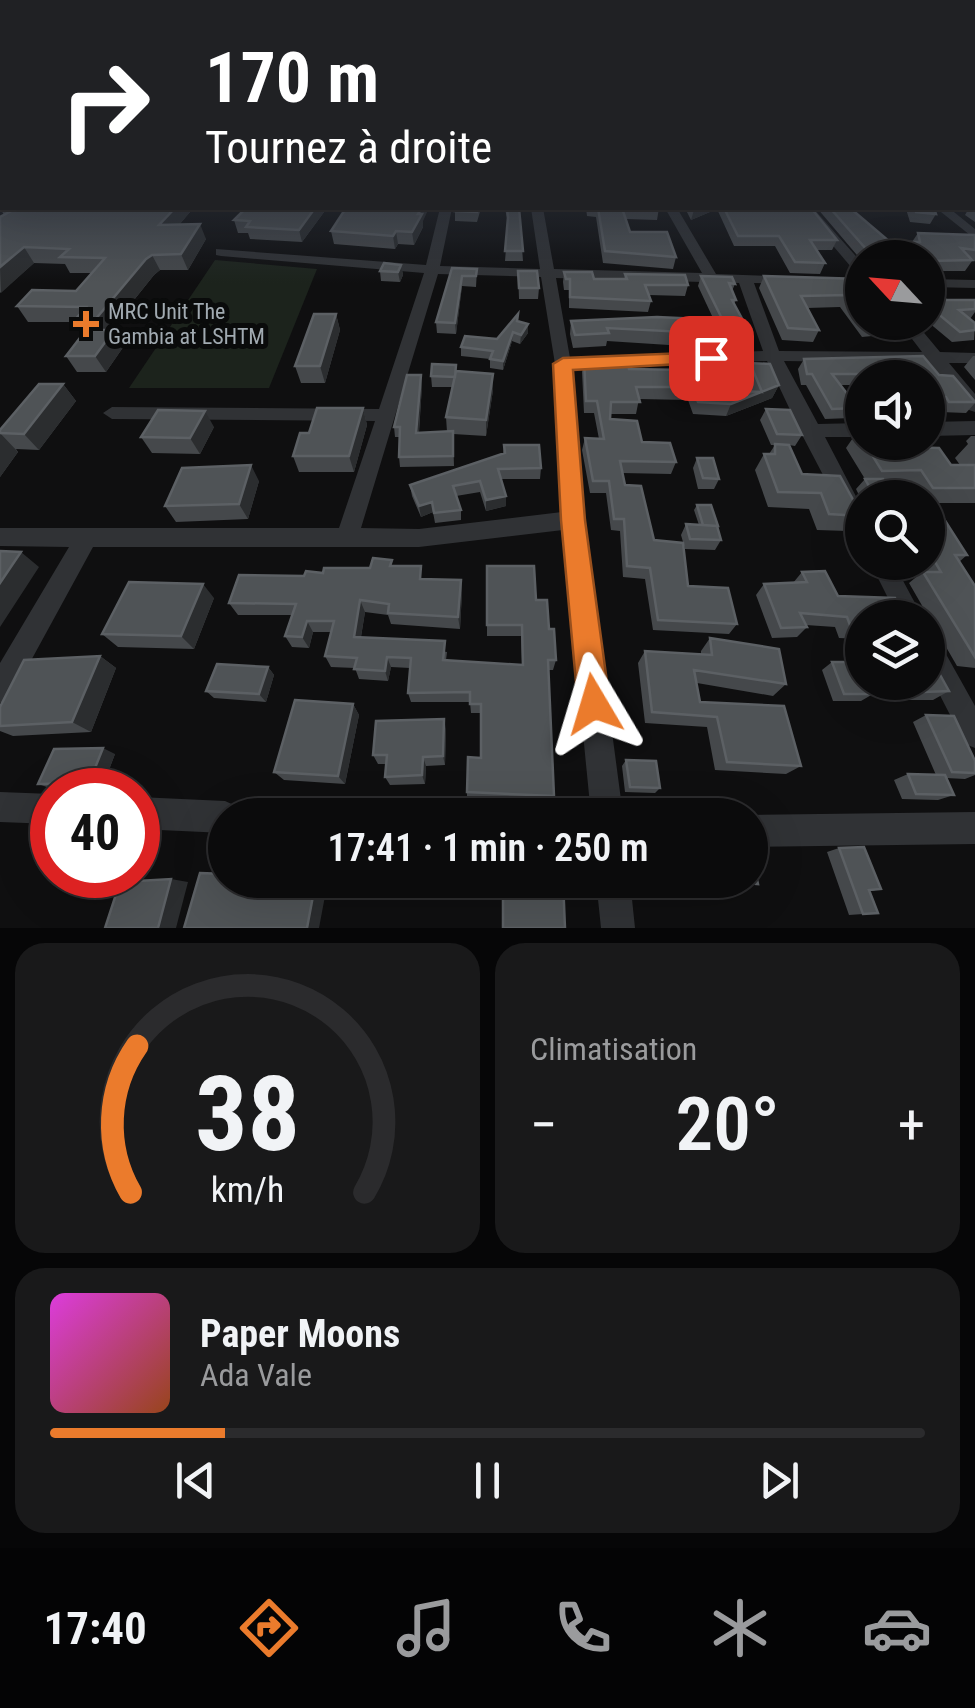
<!DOCTYPE html>
<html lang="fr">
<meta charset="utf-8">
<style>
body{margin:0;font-family:"Roboto Condensed",sans-serif;background:#19191a;color:#f1f3f6;height:100vh;display:flex;flex-direction:column;font-size:38px;white-space:nowrap}
*{box-sizing:border-box;margin:0}
p{font-size:32px;color:#9a9b9d}
.icon{flex:none;width:55px;height:55px;fill:none;stroke:currentColor;stroke-width:2;stroke-linecap:round;stroke-linejoin:round}
.map{position:relative;height:928px;overflow:hidden}
.side{display:flex;flex-direction:column;gap:15px;padding:15px;background:#060607;flex:1}
.side>*{flex:none}
.guide{position:absolute;left:0px;top:0px;width:975px;height:210px;box-shadow:0 10px 40px #0002,0 0 0 2px #2b2b2d;background:#202124;color:#fff;overflow:hidden}
.needle{width:65px;rotate:296deg}
.controls{position:absolute;left:845px;top:240px;display:grid;gap:20px}
.controls a{display:grid;place-items:center;width:100px;height:100px;border-radius:50%;background:#0b0b0c;box-shadow:0 10px 40px #0002,0 0 0 2px #2b2b2d;font-size:50px}
.speed{position:absolute;left:30px;top:768px;display:flex;gap:20px;font-size:50px;font-weight:700;text-align:center}
.speed>*{display:grid;place-content:center;width:130px;height:130px;border-radius:50%;background:#0b0b0c;box-shadow:0 10px 40px #0002,0 0 0 2px #2b2b2d;line-height:1}
.speed .limit{border:15px solid #d22;background:#fff;color:#111}
.pin{position:absolute;display:grid;place-items:center;width:85px;height:85px;color:#fff;margin:-42px;border-radius:20px;box-shadow:0 5px 15px #0006}
.me{position:absolute;width:110px;margin:-55px;rotate:353deg;stroke-linejoin:round;filter:drop-shadow(0 0 8px #0008)}
.turn{display:flex;align-items:center;gap:35px;height:210px;padding:0 40px;font-size:45px}
.turn .icon{width:130px;height:130px;stroke-width:2.5}
.turn b{display:block;font-size:70px;line-height:85px}
.big{font-size:75px;font-weight:600;line-height:1.1}
.side .tile{flex:1;display:flex;flex-direction:column;justify-content:center;gap:15px;min-width:0;padding:0 35px;border-radius:30px;background:#19191a}
.side .dial{align-items:center;gap:0}
.dial svg{height:260px;overflow:visible;fill:none;stroke:#2b2b2d;stroke-width:7;stroke-linecap:round;text-anchor:middle}
.dial text{fill:#f1f3f6;stroke:none}
.song{display:flex;align-items:center;gap:30px}
.cover{width:120px;height:120px;border-radius:15px;background:linear-gradient(135deg,hsl(300 70% 55%),hsl(20 70% 35%))}
.played{height:10px;border-radius:5px;background:linear-gradient(90deg,#eb7b2c 20%,#2b2b2d 20%)}
.keys{display:flex;justify-content:space-around;direction:ltr}
.heat{display:flex;justify-content:space-between;align-items:center;font-size:55px;direction:ltr}
.side .tiles{flex:1;display:grid;gap:15px;grid-template-columns:1fr 1fr}
.tile:last-child{grid-column:span 2}
.trip{position:absolute;left:208px;top:798px;width:560px;height:100px;border-radius:50px;background:#0b0b0c;box-shadow:0 10px 40px #0002,0 0 0 2px #2b2b2d;font-weight:600;line-height:100px;text-align:center}
.menu{display:flex;height:160px;justify-content:space-around;align-items:center;background:#040405;color:#9a9b9d}
.menu .icon{width:70px;height:70px}
.menu .current{color:#eb7b2c}
.menu b{font-size:45px;color:#f1f3f6}
.map>svg:first-child{display:block}
.green{fill:#1c231c}
.lines{fill:none;stroke-linecap:round;stroke-linejoin:round}
.minor{fill:#303235;fill-rule:evenodd}
.wall{fill:#45484b}
.shaded-wall{fill:#2b2d2f}
.building{fill:#4f5356;stroke:#5c6064;stroke-width:2.5}
.route{fill:#eb7b2c;stroke:#99501d;stroke-width:2.5}
.poi-dot{fill:#eb7b2c;stroke:#0a0b0b;stroke-width:4}
.labels{text-anchor:middle;dominant-baseline:central;stroke-width:10;stroke-linejoin:round;paint-order:stroke}
.far-poi-label{font-size:22px;fill:#a1aab1;stroke:#0a0b0b;text-anchor:start}
</style>
<div class="map">
<svg width="975" height="928" viewBox="0 0 975 928">
<rect width="100%" height="100%" fill="#0f0f10"/>
<path class="green" d="M215,260L317,269L269,388H129Z"/>
<g class="lines">
<path class="minor" d="M440,208H452L440,266L540,269L531,208H543L554,269L702,273L665,208H677L716,274L796,277L798,280L791,284L754,283L779,351L922,352L899,322H915L940,352L975,353V363H949L975,394V412L969,410L930,363L784,361L818,424L862,423V437H825L862,508V537L854,534L800,431L767,361L572,369L584,520L623,815H591L563,530L419,547H93L10,699L0,703V663L69,547L0,546V528H339L375,421L112,419L103,413L112,407L379,409L424,273L221,256L216,255V249L426,265ZM438,274L541,277L555,364L562,512L419,529L361,528ZM556,278L739,283L763,351L570,358Z
M801,208H813L862,263V275L857,274Z
M936,208H949L975,229V239Z
M928,279L975,280V288L928,287Z
M975,421V435L928,436V422Z
M870,562H893L923,618H898Z
M928,634L937,638L975,706V748L965,744L928,672Z
M0,792L52,794V824L0,822Z
M138,797L225,801L236,806L240,815H225V833L138,829Z
M975,812V844L750,847V815Z
M596,880H630L635,928H601Z"/>
</g>
<path class="wall" d="M972,205H975V222L965,215L969,208H972Z
M0,208H202L199,212H190L179,225L206,239L188,270H160L154,275L110,330H114L124,346L106,372H77L66,356L83,334L75,322H28L17,306L76,291L92,273H70L65,264L34,263L0,293V217L4,215Z
M327,208L302,242L250,239L248,233H238L234,220Z
M481,208L477,222L455,221V211Z
M505,208H519L523,261H505L508,224Z
M586,208H659L657,220L626,219L630,232L676,257L673,269L603,263L596,217L587,216Z
M685,208H811L837,240L832,250H817L825,263L820,274L790,273L775,246H734L717,209L691,220Z
M817,208H850L890,242H912L918,233L975,235V261H972L965,271H928V258H862V261Z
M907,208H934L936,214L930,224L910,222L906,209Z
M423,221V227L414,245L398,244L395,249L334,244L331,231Z
M401,265L403,275L400,282L381,281L380,271Z
M452,268L477,269L476,287L462,286L456,334L437,333L436,322Z
M518,271L539,288L538,299H519Z
M564,272L594,279H624L625,274L688,285L685,296L649,295L651,301L648,312L569,308V290H564L563,282Z
M701,276L735,284L732,291L736,300L734,304L752,337L747,347L727,348L698,286Z
M764,276L862,279V322H910L903,333L862,337L840,307L807,308L819,330L813,342L782,340L759,288Z
M928,282L946,300H975V312L970,319L975,323L974,340L952,342L928,322Z
M336,314L340,330L325,383H301L295,366Z
M517,321L528,324V333L520,344L512,341L503,370L490,368V359L461,356V347L497,339Z
M571,321L704,333L700,347L607,341L606,346L573,348L570,334Z
M973,356H975V380L964,367Z
M804,359L939,375L975,401V403L966,413L940,412L937,408H928V378H862V385H840L858,408L851,418L825,419L806,385H801L798,369Z
M584,360L737,391H751L744,376L750,363L779,385L772,398L726,416L693,414L688,400L639,399L636,414H610V419L642,442L676,462L671,474L622,473L625,485L654,540L688,586L737,624L729,634L653,630L645,579L623,577L620,531L611,530L606,493H590L582,450L585,438L599,439L594,413H584L582,372Z
M456,371L493,390L486,436L453,434L454,466L400,467L399,457L400,437H395L394,427L422,385L419,433L447,432L446,417L452,387H432L431,376Z
M63,384L76,401L39,450L16,449L18,452L0,477V430Z
M363,408L367,425L354,472H299L293,456L309,433Z
M766,409L802,435L795,446L789,445L802,474L862,516L848,531L817,530L809,509L768,507L755,470L764,454H769L775,445H771L760,420Z
M214,427L200,454L152,453L141,437Z
M857,432H862V442H896L899,447L951,465H960L955,458L968,444L966,441L971,436H975V503H928V498H914L907,486H886L893,498H862V501L856,489L865,479L846,448Z
M504,445L541,468L540,479H501L506,506L486,511L480,492L456,496L461,510V520L435,523L433,512L421,517L412,496L410,485L503,454Z
M697,458L719,479L714,489H698L693,468Z
M259,481L248,519L176,522L165,506Z
M697,505L721,540L715,550L685,549L681,535L686,524L699,525L694,510Z
M928,508L967,555L959,562L975,586V668L957,666L909,583L921,573L915,562H928Z
M393,566L424,579L461,580L462,592L460,629L391,624L388,615L365,612L361,637L447,652L446,660L522,665L521,636H487V566L536,600L549,629L556,660L553,670H548L554,796L551,802L467,798V792L481,758V713H471L470,702H411L408,693L410,668L391,667L388,681L359,679L355,668L331,667L325,656L331,632H313L309,648L292,647L285,636L292,615H238L229,603L304,576Z
M802,572L838,596L862,618V639L839,638L835,627L806,625L807,627L797,637L772,638L756,595L764,584L793,583Z
M214,598L194,649L118,647L102,634Z
M710,638L786,684L773,696L697,683L700,702L801,766L786,774L715,770L707,727L645,723L638,663L645,651L701,654V651Z
M100,656L116,668L91,732L13,736L0,731V707Z
M832,662L873,694L861,701H833L822,670Z
M268,667L274,675L266,702L214,698L206,691Z
M900,682H928L949,691L933,700H909Z
M353,704L359,715L345,784L284,780L274,772Z
M926,715L975,761V775L965,779L946,778L954,795L938,800L902,799L894,780L908,774L936,775L913,722Z
M446,729L445,765L426,766L425,784L390,785L385,777L386,764H378L373,755Z
M115,754L102,788L53,789L38,784Z
M626,760L660,788L655,793L625,792L622,766Z
M839,848L881,889L870,891L878,913L849,915L827,852Z
M716,880H750L758,884L748,886L717,884Z"/>
<path class="shaded-wall" d="M175,208H189L190,212L166,240L159,225Z
M315,208H327L302,242L299,230Z
M422,208H429L423,221V227L414,245L412,232Z
M700,208H718L717,209L691,220L694,210Z
M200,224L206,239L188,270L181,254Z
M396,231L398,244L395,249L393,236Z
M24,247L34,263L1,293L0,267Z
M152,255L160,270L154,275L104,337L94,321L146,259Z
M401,265L403,275L400,282L398,272Z
M462,276V286L456,334L455,323Z
M336,314L340,330L325,383L320,366Z
M528,324V333L520,344L521,335Z
M114,330L124,346L106,372L95,356Z
M513,332L512,341L503,370V361Z
M493,374V390L486,436V420Z
M421,375L422,385L418,443L416,433Z
M63,384L76,401L39,450L24,434Z
M779,385L772,398L726,416L731,404Z
M363,408L367,425L354,472L349,456Z
M205,411L214,427L200,454L190,438Z
M0,433L18,452L0,477Z
M251,465L259,481L248,519L239,504Z
M506,496V506L486,511V500Z
M432,502L433,512L421,517L419,506Z
M21,552L39,567L0,627V583Z
M461,580L462,592L460,629L458,617Z
M203,584L214,598L194,649L181,636Z
M360,600L365,612L359,648L354,637Z
M307,621L313,632L309,648L302,637Z
M100,656L116,668L91,732L72,722Z
M387,657L391,667L388,681L385,671Z
M268,667L274,675L266,702L259,694Z
M353,704L359,715L345,784L338,776Z
M444,719L446,729L445,765L443,756Z
M103,748L115,754L102,788L89,783Z
M423,757L426,766L425,784L422,775Z
M171,879L188,882L176,928H158Z
M316,880H328L319,928H307Z"/>
<path class="building" d="M972,153L975,154V180L972,179Z
M2,206V208H175L159,225L200,224L181,254L152,255L146,259L94,321H74L86,307L17,306L32,290L76,291L105,258L60,257L69,249L24,247L0,267V217L15,209L0,208Z
M246,208H315L299,230L246,227L250,221L234,220Z
M346,208H422L418,214H422L412,232L396,231L393,236L331,231Z
M456,208H478L477,212L455,211Z
M507,208H519L523,251H505L508,217Z
M598,208H622L630,232H667L676,257L605,251Z
M724,208H811L837,240H810L825,263L795,262L779,236H738Z
M830,208H850L890,242H920L918,233L975,235V250L961,248L972,260L928,261V258H874Z
M914,208H934L936,214L916,212Z
M384,263L401,265L398,272L380,271Z
M452,268L477,269L476,276H462L455,323L436,322Z
M518,271H537L539,288H519Z
M564,272H592L594,279H627L625,274L685,275L688,285H645L651,301L570,297V279H566Z
M701,276L732,277L735,284L729,283L736,300H732L752,337H731Z
M764,276L862,279V316L847,295L801,296L819,330L788,328Z
M928,282L946,300H975V309L959,310L975,323V330L960,332L936,312H930L928,310Z
M314,314H336L320,366H295Z
M518,314L517,321L528,324L521,335L513,332L503,361L490,359L493,351L461,347L465,336L497,339Z
M657,317L700,319L704,333L607,328L609,333L575,335L571,321Z
M868,322H898L870,325Z
M86,330H114L95,356H66Z
M923,356L939,375L953,376L975,402H949L946,397L928,398V378H886L884,374H832L858,408L832,409L812,374H807L804,359Z
M626,358L629,369L686,370L725,364L737,391L762,392L750,363L770,364L779,385L731,404L698,402L692,387H636L640,402H611L610,419L637,421L642,442L670,443L676,462L620,461L625,485L641,486L654,540L683,543L688,586L728,588L737,624L658,620L650,568L627,566L624,519H614L609,481H593L585,438L604,439L597,401H586L584,360Z
M432,364L456,365L455,377L431,376Z
M456,371L493,374L486,420L446,417Z
M407,375H421L416,433L453,431V456L399,457L400,427H394Z
M39,384H63L24,434L0,433V430Z
M317,408H363L349,456H293L300,433H309Z
M766,409L790,410L802,435L777,434Z
M158,410L205,411L190,438L141,437Z
M864,442H896L899,447L939,448L951,465H975V488H933L921,470L882,471Z
M775,444L789,445L802,474L840,476L862,516L829,514L821,493L778,492L764,454H775Z
M504,445H539L541,468L498,469L506,496L486,500L480,481L453,486L461,510L434,513L432,502L419,506L410,485L505,453Z
M697,458H713L719,479L703,478Z
M251,465L239,504L165,506L182,468Z
M865,479H883L893,497H875Z
M697,505H711L718,526L703,525Z
M928,508H937L967,555H955L975,586V657L923,572H941L928,550Z
M686,524L717,526L721,540L690,539Z
M0,551L21,552L0,583Z
M373,558L392,560L390,566H421L420,579L461,580L458,617L388,613L389,604L360,600L354,637L445,641L443,660L523,665L522,625H487V566H534L536,600H547L549,629H554L556,660H548L554,796L467,792L468,757L481,758V704H470V692L408,693L411,658L387,657L385,671L354,669L357,658L325,656L334,621H307L302,637L285,636L296,604L229,603L239,575L304,576L306,571L323,573L324,568H370Z
M825,571L838,596L895,598L904,618H862V628H851L847,617L800,613L807,627L781,628L764,584L807,582L802,572Z
M129,582L203,584L181,636L102,634Z
M710,638L779,649L786,684L694,670L700,702L784,706L801,766L727,762L717,717L652,712L645,651L712,655Z
M928,653L949,691L924,692L919,682H928Z
M100,656L72,722L0,726V707L24,660Z
M832,662H859L862,670V682H868L873,694H844Z
M217,664L268,667L259,694L206,691Z
M295,700L353,704L338,776L274,772Z
M926,715L954,716L975,761V773L952,772Z
M444,719L443,756L423,757L422,775L385,777L387,755H373L376,721Z
M103,748L89,783L38,784L54,749Z
M626,760L656,761L660,788L630,787Z
M908,774L945,775L954,795L916,794Z
M864,847L881,889L869,890L878,913L863,914L839,848Z
M750,849L758,884L725,881V880H750Z
M200,873L225,874V880H316L307,928H184Z
M171,879L158,928H105L120,882Z
M503,880H563L565,928H503Z"/>
<linearGradient id="sky" x2="0" y2="1"><stop stop-color="#080809"/><stop offset="0.54" stop-color="#313742"/><stop offset="1" stop-color="#313742" stop-opacity="0"/></linearGradient>
<rect width="975" height="283" fill="url(#sky)"/>
<path class="route" d="M711,352L720,358L717,362L573,370L585,520L610,704L605,716L594,720L583,716L578,704L561,520L553,364L563,358Z"/>
<path class="poi-dot" d="M81 309h10v10h10v10h-10v10h-10v-10h-10v-10h10z"/>
<g class="labels">
<g class="far-poi-label">
<text x="108" y="311">MRC Unit The<tspan x="108" dy="25">Gambia at LSHTM</tspan></text>
</g>
</g>
</svg>
<div class="controls">
<a><svg class="needle" viewBox="-14 -14 28 28"><path d="M0-13l5 13h-10z" fill="#e53935"/><path d="M0 13l5-13h-10z" fill="#9a9b9d"/></svg></a>
<a><svg class="icon" aria-label="sound" viewBox="0 0 24 24"><path d="M4 9h4l5-4v14l-5-4H4zM17 9q2 3 0 6"/></svg></a>
<a><svg class="icon" aria-label="search" viewBox="0 0 24 24"><circle cx="10" cy="10" r="6"/><path d="M15 15l6 6"/></svg></a>
<a><svg class="icon" aria-label="layers" viewBox="0 0 24 24"><path d="M12 4l9 5-9 5-9-5zM3 14l9 5 9-5"/></svg></a>
</div>
<div class="speed"><div class="limit">40</div></div>
<div class="pin" style="left:711px;top:358px;background:#d93025"><svg class="icon" aria-label="arrive" viewBox="0 0 24 24"><path d="M6 21V4h12l-3 4 3 4H6"/></svg></div>
<svg class="me" style="left:594px;top:704px" viewBox="-20 -20 40 40"><path d="M0-17L14 15 0 8-14 15z" fill="#eb7b2c" stroke="#fff" stroke-width="4"/></svg>
<div class="trip">17:41 · 1 min · 250 m</div>
<div class="guide">
<div class="turn"><svg class="icon" aria-label="right" viewBox="0 0 24 24"><path d="M7 20v-9h11M14 6l5 5-5 5"/></svg><div><b>170 m</b>Tournez à droite</div></div>
</div>
</div>
<section class="side">
<div class="tiles">
<div class="tile dial"><svg viewBox="0 0 100 80">
<path d="M14 69A42 42 0 1 1 86 69"/>
<path d="M14 69A42 42 0 0 1 16 24" stroke="#eb7b2c"/>
<text x="50" y="56" font-size="32" font-weight="700">38</text>
<text x="50" y="72" font-size="11">km/h</text>
</svg></div>
<div class="tile"><p>Climatisation</p>
<div class="heat"><a>−</a><b class="big">20°</b><a>+</a></div>
</div>
<div class="tile">
<div class="song"><i class="cover"></i><div><b>Paper Moons</b><p>Ada Vale</p></div></div>
<div class="played"></div>
<div class="keys"><svg class="icon" aria-label="previous" viewBox="0 0 24 24"><path d="M18 5L8 12l10 7zM5 5v14"/></svg><svg class="icon" aria-label="pause" viewBox="0 0 24 24"><path d="M8 5v14M16 5v14"/></svg><svg class="icon" aria-label="next" viewBox="0 0 24 24"><path d="M6 5l10 7-10 7zM19 5v14"/></svg></div>
</div>
</div>
</section>
<nav class="menu">
<b>17:40</b>
<svg class="icon current" aria-label="directions" viewBox="0 0 24 24"><path d="M12 3l9 9-9 9-9-9zM9 14v-3h6M13 9l2 2-2 2"/></svg>
<svg class="icon" aria-label="music" viewBox="0 0 24 24"><path d="M9 18V5l10-2v13"/><circle cx="6" cy="18" r="3"/><circle cx="16" cy="16" r="3"/></svg>
<svg class="icon" aria-label="phone" viewBox="0 0 24 24"><path d="M5 4h4l2 5-3 2q2 4 5 5l2-3 5 2v4C11 20 4 13 5 4z"/></svg>
<svg class="icon" aria-label="climate" viewBox="0 0 24 24"><path d="M12 3v18M4 7l16 10M4 17L20 7"/></svg>
<svg class="icon" aria-label="car" viewBox="0 0 24 24"><path d="M5 17H2v-5l4-1 3-4h7l3 4 3 1v5h-3M9 17h6M6 11h13"/><circle cx="7" cy="17" r="2"/><circle cx="17" cy="17" r="2"/></svg>
</nav>
